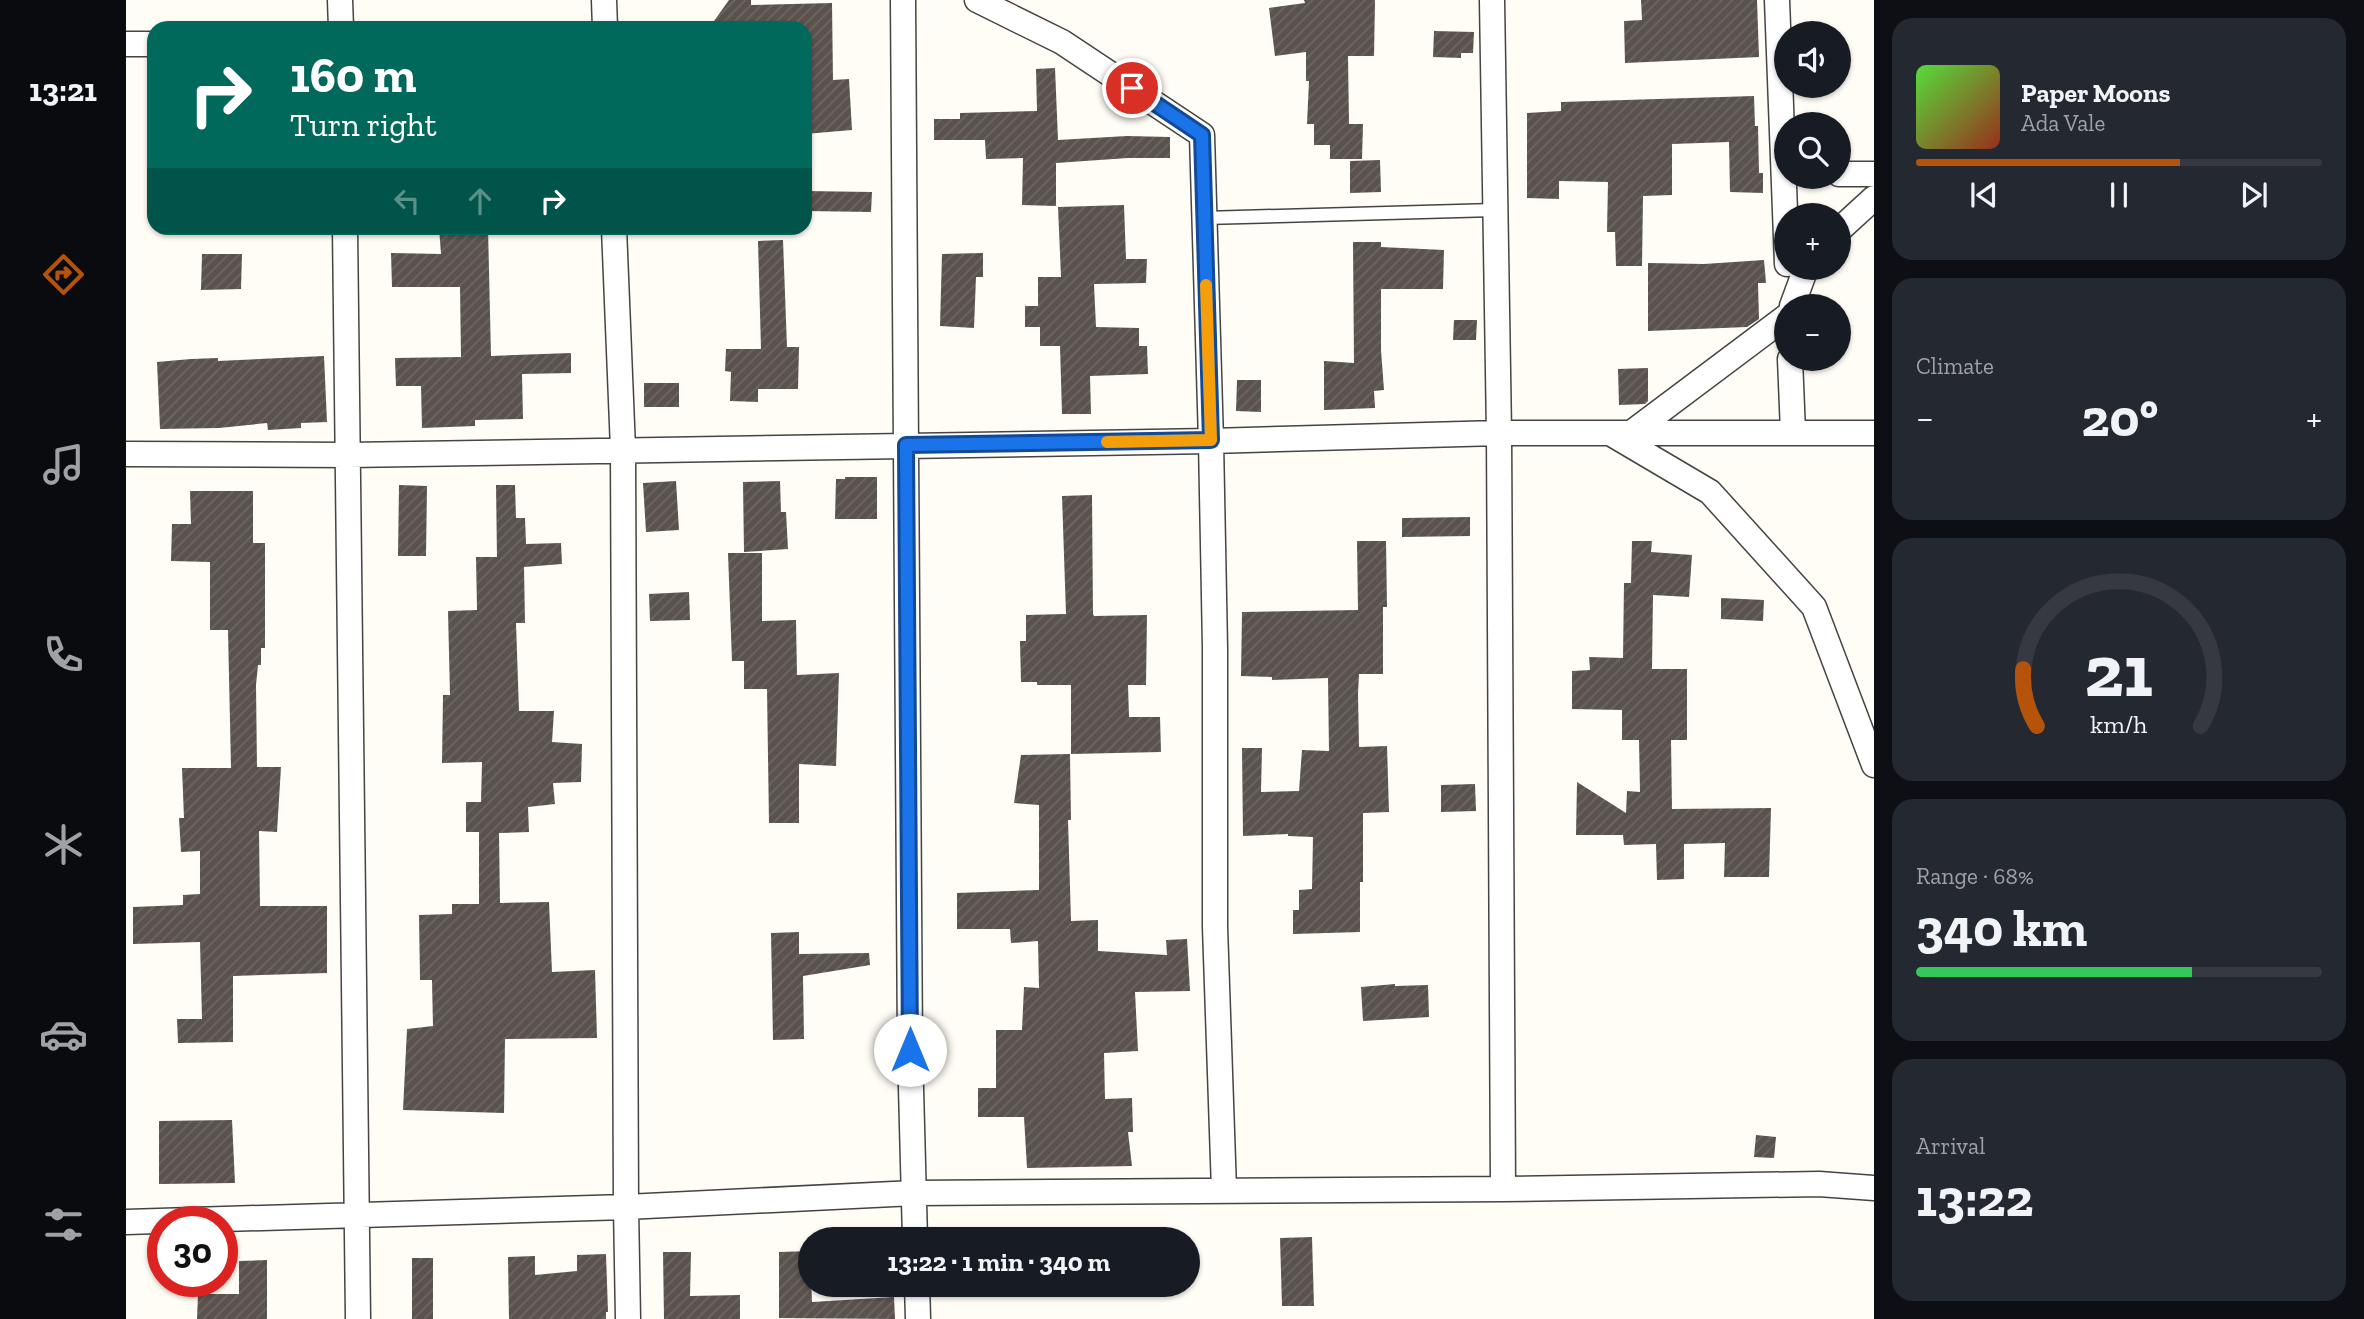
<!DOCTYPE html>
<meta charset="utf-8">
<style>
body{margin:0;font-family:"Zilla Slab",serif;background:#242831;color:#f1f3f6;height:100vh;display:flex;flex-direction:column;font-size:26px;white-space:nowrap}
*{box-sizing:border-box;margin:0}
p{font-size:23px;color:#9ea1a6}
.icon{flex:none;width:38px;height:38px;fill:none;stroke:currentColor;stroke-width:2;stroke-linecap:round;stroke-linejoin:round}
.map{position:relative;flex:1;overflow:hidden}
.sheet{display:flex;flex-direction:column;gap:18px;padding:18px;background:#0d0f14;width:490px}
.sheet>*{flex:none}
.hud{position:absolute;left:21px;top:21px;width:665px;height:214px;border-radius:21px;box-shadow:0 2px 5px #0004;background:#00695c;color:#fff;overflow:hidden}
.controls{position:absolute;left:1648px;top:21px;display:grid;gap:14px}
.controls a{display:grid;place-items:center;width:77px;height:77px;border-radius:50%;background:#171b24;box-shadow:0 2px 5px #0004;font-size:35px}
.speed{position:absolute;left:21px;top:1206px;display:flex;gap:14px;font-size:35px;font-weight:700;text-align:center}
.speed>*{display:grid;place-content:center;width:91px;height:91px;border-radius:50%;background:#171b24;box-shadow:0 2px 5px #0004;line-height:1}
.speed .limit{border:10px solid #d22;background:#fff;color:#111}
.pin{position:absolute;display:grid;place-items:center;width:60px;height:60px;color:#fff;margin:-30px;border:4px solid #fff;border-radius:50%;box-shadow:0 2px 7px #0007}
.me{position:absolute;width:77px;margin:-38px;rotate:0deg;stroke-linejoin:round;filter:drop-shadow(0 0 5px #0008)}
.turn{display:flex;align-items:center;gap:24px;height:147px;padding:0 28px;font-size:32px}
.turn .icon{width:91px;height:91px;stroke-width:2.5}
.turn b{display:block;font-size:49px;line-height:60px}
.lanes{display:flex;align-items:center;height:66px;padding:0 28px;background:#0003;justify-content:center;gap:35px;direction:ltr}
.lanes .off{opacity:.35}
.big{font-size:52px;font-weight:700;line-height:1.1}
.sheet .card{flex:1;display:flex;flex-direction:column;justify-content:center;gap:10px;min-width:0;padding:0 24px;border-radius:21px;background:#242831}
.sheet .dial{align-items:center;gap:0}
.dial svg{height:182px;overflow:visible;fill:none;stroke:#363941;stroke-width:7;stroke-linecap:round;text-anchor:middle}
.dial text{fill:#f1f3f6;stroke:none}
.song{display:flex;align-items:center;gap:21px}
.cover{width:84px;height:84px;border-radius:10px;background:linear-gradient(135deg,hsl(110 70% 55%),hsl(10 70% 35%))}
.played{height:7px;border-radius:4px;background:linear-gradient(90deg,#b45309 65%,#363941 65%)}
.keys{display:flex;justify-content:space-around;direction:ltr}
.heat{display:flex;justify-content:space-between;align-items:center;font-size:38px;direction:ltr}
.charge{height:10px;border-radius:5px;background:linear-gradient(90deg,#34c759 68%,#363941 0)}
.trip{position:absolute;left:672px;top:1227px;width:402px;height:70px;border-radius:35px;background:#171b24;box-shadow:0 2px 5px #0004;font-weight:700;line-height:70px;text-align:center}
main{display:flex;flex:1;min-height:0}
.tabs{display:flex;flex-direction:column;width:126px;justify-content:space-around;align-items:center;background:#090b0e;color:#9ea1a6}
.tabs .icon{width:49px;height:49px}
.tabs .selected{color:#b45309}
.tabs b{font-size:32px;color:#f1f3f6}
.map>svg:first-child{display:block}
.building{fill:url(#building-hatch)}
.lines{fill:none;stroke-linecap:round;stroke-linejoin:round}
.lane-casing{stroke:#444;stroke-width:15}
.street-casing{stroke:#444;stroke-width:27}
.lane{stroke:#fff;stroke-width:12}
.street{stroke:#fff;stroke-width:24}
.route-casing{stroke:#114b97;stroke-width:18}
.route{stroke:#1a73e8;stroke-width:12}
.slow{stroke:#f59e0b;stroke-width:12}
</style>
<main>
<nav class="tabs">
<b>13:21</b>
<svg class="icon selected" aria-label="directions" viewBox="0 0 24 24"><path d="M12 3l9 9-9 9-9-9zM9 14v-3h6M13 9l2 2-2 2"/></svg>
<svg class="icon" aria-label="music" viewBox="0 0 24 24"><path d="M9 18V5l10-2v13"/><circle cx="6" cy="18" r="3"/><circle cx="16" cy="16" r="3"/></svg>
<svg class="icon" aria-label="phone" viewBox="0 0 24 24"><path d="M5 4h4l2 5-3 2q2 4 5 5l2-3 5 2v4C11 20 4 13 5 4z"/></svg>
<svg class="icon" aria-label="climate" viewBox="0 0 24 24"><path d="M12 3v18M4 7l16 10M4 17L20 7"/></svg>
<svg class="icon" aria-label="car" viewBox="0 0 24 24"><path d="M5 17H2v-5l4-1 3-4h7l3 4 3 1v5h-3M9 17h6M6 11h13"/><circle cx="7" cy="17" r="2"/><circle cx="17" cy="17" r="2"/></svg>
<svg class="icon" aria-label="filters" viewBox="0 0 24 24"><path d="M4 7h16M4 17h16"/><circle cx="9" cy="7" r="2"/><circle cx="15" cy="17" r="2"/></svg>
</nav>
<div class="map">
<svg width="1748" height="1319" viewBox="0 0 1748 1319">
<defs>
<pattern id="building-hatch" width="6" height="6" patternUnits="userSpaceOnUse" patternTransform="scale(1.75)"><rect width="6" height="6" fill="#5a524d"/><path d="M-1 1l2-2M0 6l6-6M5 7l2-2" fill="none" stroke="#6d6662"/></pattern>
</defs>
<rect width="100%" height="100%" fill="#fffdf5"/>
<path class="building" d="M603,0H625V5L706,3L707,80L723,79L726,130L679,134V28H583Z
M1178,0H1249L1248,56H1222L1223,124H1237L1236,159H1204V145H1188V124H1181L1183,81H1180V52L1149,56L1143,8L1179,3Z
M1515,0H1631L1633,57L1499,63L1498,21L1516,20Z
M1308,31L1348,32L1347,53H1335V58L1307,57Z
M929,68L932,140L1001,136L1044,137V158H1002L930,163V206L896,205L897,158L860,159L859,140H808V119H834V113L911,111L910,69Z
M1628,96L1629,126H1632L1633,173H1637V193L1604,192L1603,142L1546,144V195L1517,196L1516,266H1490L1489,232H1481L1482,182L1433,181V199L1401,198V113L1435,111V102Z
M1254,160L1255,192L1224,193V161Z
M679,191L746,192L745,212L679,211Z
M998,205L1000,259H1021L1020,283L968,284L970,327L1013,328V346H1021L1022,374L964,376L965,414H936L934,346H914V327H899V306H912V277H935L932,207Z
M313,228H362L365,356L445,353V373L396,374L397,419L349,420V426L296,428L295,386H270L269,358L335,357L334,287H266L265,253L315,254Z
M657,240L661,347H673L672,389H632V402L604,401L605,372L599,371L600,349H635L632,241Z
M1227,242H1255V247L1318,250L1317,289H1255V350L1258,390L1248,391L1249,408L1198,410V361L1228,363Z
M857,253V277H850L848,328L814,326L816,254Z
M76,254H116L115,289L75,290Z
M1638,260L1640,283H1632L1633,319L1621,327L1522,331V263L1578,264Z
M1328,320H1351L1350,340H1327Z
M198,356L201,422L175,423V428L142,430L141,423L93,428L34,429L31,362L65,359L92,358V361Z
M1522,368V401L1519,404L1493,405L1492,369Z
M1111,380H1135V412L1110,411Z
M518,383H553V407H518Z
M719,477H751V519H709L710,479H719Z
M550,481L553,530L520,532L517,483Z
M654,481L655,512H660L662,549L618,552L617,482Z
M273,485L301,486L300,556H272Z
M370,485H389L390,518H399L400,544L435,543L436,564L398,567L399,623H390L393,711H428L426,742L456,744L455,782L427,783L429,804L402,807L403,832L373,833L374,903L423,902L426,972L469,970L471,1038L379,1039L378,1113L277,1110L281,1029L307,1026L306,980H294L293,915L326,914V904H353V832H340V802H355L356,762L316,763L317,695H324L322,611L351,610L350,557H371Z
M64,491H127V543H139V648H135V665H132L130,685L131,767H155L151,832L133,831L134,906H201V973L107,976V1042L52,1043L51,1019H76L74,942L7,944V907L57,905V895L74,894V851L55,852L53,818H58L56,768H105L102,630H84V562L45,561L46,524H65Z
M966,495L967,614L968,616L1021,615L1020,685H1002L1003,717H1034L1035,752L945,754V685H911V682H895L894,641H900V615L940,614L936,496Z
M1344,517V536L1276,537V518Z
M1231,541H1260L1261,607H1257V674H1233L1232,694L1233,747L1261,746L1263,812L1237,813V882H1234V932L1167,934V910H1173V890L1186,889L1187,837L1162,836V834L1117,836L1116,748H1136L1135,792L1173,791L1176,750L1203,751L1202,678L1146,680V677L1115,676L1116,612L1232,610Z
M1506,541H1526L1525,552L1566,555L1563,597L1527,595L1526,669H1561V740H1545L1546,809L1645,808L1643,877H1598L1599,843L1558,844V879L1531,880L1530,844L1498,845L1497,835H1450L1451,782L1500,813L1501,791L1514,792L1513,740H1496V710L1446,709V671L1464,670L1463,657L1497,658L1498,583H1505Z
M602,553H636V621L670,620L671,675L713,673L710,766L673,764V823H643L641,689H618V661H606Z
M563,592L564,620L524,621L523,594Z
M1595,598L1638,600L1637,621L1595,619Z
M944,754L945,820H942L945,921L972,920V951L1041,955L1040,940L1061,939L1064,991L1009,992L1012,1051L978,1053L979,1099L1006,1098L1007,1132H1002L1006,1166L901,1168L898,1117H852V1088H870V1030H896L898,987L913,988L912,941L885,943L884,929H831V893L913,890V805L888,803L895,755Z
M1349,784L1350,811L1315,812V785Z
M673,932V954L743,953L744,965L677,976L678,1039L647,1040L645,933Z
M1269,984V986L1302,985L1303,1017L1237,1021L1235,987Z
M106,1120L109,1183L33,1184V1121Z
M1630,1135L1650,1137L1648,1158L1628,1157Z
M1186,1237L1188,1306H1156L1154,1238Z
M684,1251L686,1302L768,1297L769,1319L653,1318V1252Z
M537,1252H565L564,1296L614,1295V1319H538Z
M480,1254L482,1312H480V1319H383L382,1257L409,1256V1275L451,1271V1255Z
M286,1258H307V1319H286Z
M141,1260V1319H71L72,1294H113V1261Z"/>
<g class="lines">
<defs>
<path id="lane" d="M1078,218L1368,210"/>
<path id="street" d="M214,0L215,28
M478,0L479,28
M777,0L784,1050L789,1239
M851,0L936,42L1076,135L1085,441L1089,648V927L1098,1190
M1366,0L1373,433L1377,1189
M1651,0L1661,264
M0,44H28
M1713,174H1748
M219,228L232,1319
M488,228L497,449L500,1207L502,1319
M1713,230L1748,198
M1666,306L1680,268
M1664,359L1667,432
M1484,433L1584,492L1688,607L1748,765
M1505,433L1661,316
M0,454L223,455L1085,441L1373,433H1748
M0,1222L500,1207L788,1193L1377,1189L1693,1184L1748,1188
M791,1284L792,1319"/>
</defs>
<use href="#lane" class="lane-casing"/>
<use href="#street" class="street-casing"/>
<use href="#lane" class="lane"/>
<use href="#street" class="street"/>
</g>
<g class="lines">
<defs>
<path id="route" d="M784,1050L780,445L1085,440L1076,135L1006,88"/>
</defs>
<use href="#route" class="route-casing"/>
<use href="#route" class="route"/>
<path class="slow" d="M981,442L1085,440L1080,285"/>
</g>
</svg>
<div class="controls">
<a><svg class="icon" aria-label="sound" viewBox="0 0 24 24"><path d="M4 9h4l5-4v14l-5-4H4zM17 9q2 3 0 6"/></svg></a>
<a><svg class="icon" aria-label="search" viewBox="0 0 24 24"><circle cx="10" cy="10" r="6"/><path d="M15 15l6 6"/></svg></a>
<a>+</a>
<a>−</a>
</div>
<div class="speed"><div class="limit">30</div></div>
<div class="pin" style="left:1006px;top:88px;background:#d93025"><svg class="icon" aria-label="arrive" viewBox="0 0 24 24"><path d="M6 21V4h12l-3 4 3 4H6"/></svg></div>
<svg class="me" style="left:784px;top:1050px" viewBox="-20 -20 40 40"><circle r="19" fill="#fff"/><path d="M0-13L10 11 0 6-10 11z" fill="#1a73e8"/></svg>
<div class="trip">13:22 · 1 min · 340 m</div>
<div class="hud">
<div class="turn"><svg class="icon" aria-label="right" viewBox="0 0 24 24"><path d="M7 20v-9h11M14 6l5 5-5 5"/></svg><div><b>160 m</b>Turn right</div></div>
<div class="lanes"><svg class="icon off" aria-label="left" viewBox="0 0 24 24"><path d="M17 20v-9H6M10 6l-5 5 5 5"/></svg><svg class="icon off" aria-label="ahead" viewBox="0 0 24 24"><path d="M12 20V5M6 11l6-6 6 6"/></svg><svg class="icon" aria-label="right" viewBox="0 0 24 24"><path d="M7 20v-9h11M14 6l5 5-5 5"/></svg></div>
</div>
</div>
<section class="sheet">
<div class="card">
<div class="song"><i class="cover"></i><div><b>Paper Moons</b><p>Ada Vale</p></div></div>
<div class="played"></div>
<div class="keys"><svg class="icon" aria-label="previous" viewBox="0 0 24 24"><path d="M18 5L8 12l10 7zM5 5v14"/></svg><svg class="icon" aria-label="pause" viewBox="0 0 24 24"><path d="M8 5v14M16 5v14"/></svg><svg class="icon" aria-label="next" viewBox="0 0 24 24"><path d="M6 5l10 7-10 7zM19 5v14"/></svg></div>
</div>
<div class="card"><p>Climate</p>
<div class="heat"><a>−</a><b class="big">20°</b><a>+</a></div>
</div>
<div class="card dial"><svg viewBox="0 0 100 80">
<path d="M14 69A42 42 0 1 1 86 69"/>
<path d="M14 69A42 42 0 0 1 8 44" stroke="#b45309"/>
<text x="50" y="56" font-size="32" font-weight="700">21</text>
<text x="50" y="72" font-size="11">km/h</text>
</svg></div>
<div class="card"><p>Range · 68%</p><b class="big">340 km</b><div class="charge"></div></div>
<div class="card"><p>Arrival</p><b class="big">13:22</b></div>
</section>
</main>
